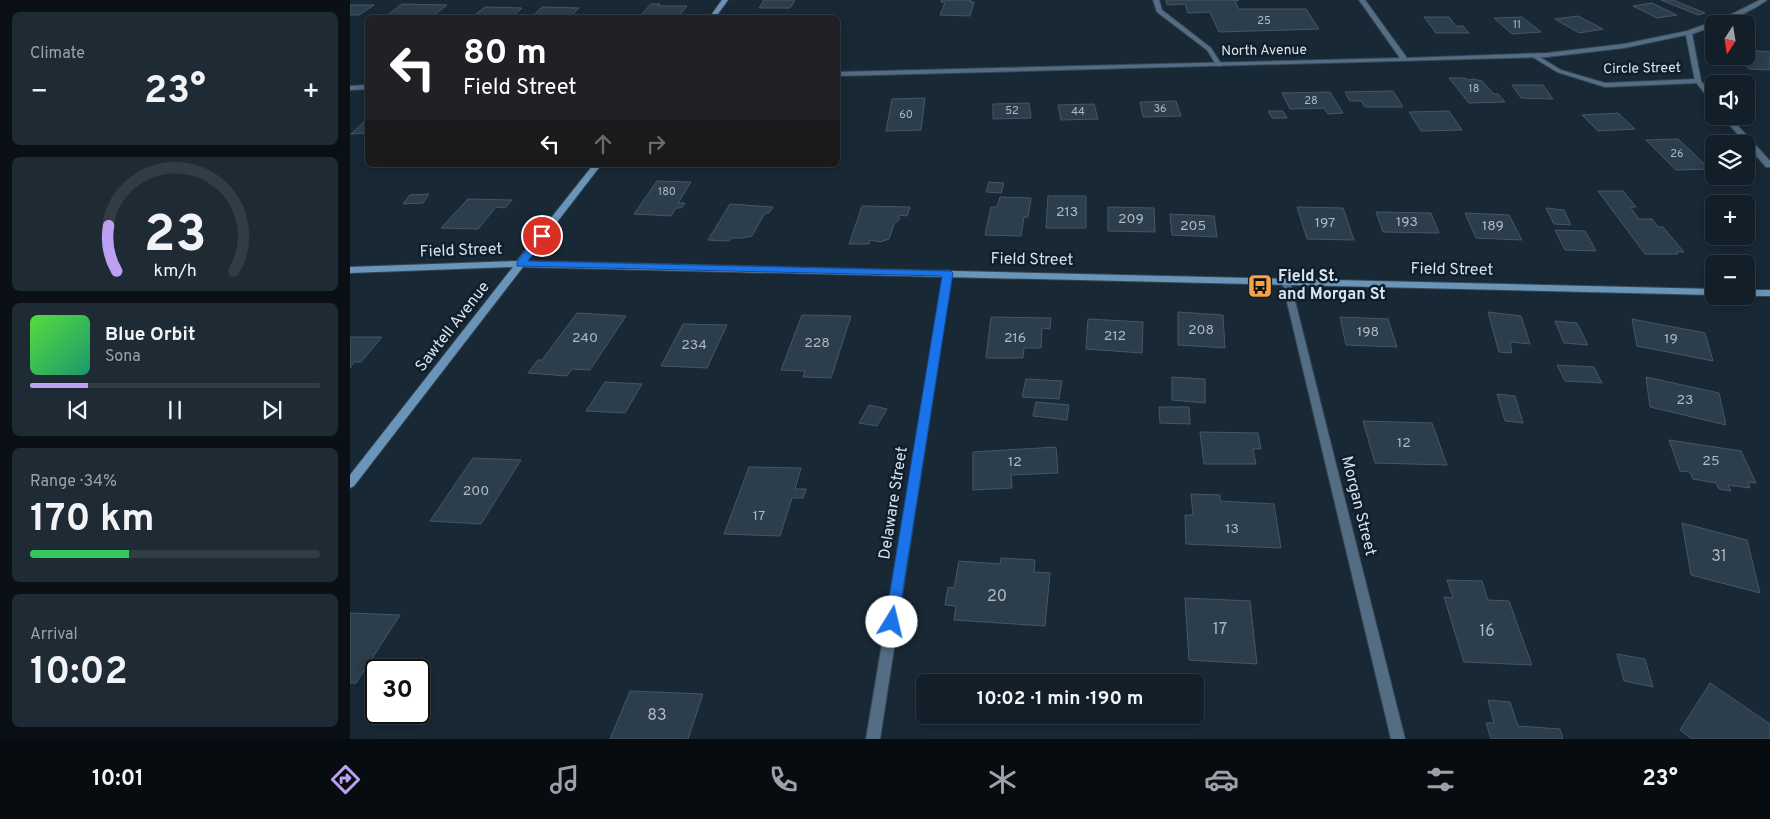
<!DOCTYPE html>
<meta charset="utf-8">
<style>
body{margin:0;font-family:Overpass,sans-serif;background:#1f2b34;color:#f1f3f6;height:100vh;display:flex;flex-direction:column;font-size:19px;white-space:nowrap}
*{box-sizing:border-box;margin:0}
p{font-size:16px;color:#9ca2a8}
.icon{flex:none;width:28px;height:28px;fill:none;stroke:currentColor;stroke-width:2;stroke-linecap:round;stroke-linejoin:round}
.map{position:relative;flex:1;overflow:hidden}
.drawer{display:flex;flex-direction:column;gap:12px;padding:12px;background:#0a1016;width:350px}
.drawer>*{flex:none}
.banner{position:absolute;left:15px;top:15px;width:475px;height:152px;border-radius:8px;box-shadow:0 2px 12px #0003,0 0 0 1px #313c45;background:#202124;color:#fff;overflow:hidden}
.needle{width:32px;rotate:192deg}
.buttons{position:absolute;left:1355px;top:15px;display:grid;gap:10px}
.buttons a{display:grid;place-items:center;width:50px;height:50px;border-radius:8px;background:#121e28;box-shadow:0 2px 12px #0003,0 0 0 1px #313c45;font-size:25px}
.speed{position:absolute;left:15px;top:659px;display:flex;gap:10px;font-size:25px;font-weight:700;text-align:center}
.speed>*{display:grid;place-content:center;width:65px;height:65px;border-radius:50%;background:#121e28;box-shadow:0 2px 12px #0003,0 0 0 1px #313c45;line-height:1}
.speed .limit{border:2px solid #111;border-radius:8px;background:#fff;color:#111}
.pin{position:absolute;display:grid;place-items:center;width:42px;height:42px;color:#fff;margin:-21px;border:2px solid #fff;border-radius:50%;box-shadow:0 1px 5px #0007}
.me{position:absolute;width:55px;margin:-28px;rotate:9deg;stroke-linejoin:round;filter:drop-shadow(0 0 4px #0008)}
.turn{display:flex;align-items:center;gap:18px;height:105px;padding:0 15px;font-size:22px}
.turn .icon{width:65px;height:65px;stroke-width:2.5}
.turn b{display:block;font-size:35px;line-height:42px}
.lanes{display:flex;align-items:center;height:48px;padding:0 15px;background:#0003;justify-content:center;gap:25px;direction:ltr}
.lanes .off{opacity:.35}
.big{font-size:38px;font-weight:700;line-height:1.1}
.drawer .tile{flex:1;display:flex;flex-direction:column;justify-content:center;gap:8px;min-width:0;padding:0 18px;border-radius:8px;background:#1f2b34}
.drawer .dial{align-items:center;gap:0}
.dial svg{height:130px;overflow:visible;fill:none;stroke:#313c45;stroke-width:7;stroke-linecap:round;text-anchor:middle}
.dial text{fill:#f1f3f6;stroke:none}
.song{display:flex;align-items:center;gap:15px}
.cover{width:60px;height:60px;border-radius:8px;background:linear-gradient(135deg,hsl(110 70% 55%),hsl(160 70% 35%))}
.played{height:5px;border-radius:2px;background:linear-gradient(90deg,#bca0f2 20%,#313c45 20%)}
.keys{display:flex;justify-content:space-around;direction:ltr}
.heat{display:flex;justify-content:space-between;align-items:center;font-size:28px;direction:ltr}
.charge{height:8px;border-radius:4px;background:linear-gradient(90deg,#34c759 34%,#313c45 0)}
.trip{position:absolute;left:566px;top:674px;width:288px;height:50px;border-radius:8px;background:#121e28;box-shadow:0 2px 12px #0003,0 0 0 1px #313c45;font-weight:700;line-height:50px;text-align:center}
.tab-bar{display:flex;height:80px;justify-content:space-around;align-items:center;background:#070c10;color:#9ca2a8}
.tab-bar .icon{width:35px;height:35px}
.tab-bar .selected{color:#bca0f2}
.tab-bar b{font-size:22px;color:#f1f3f6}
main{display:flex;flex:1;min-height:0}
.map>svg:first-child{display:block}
.building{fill:#2c3d4b;stroke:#455666}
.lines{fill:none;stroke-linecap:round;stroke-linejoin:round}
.lane-casing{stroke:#374652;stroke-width:2}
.street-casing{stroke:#374652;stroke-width:2}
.secondary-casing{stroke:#374652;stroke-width:2}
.lane{fill:#526d84;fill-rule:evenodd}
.street{fill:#526d84;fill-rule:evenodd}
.secondary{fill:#6995ba;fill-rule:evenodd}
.route{fill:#1a73e8;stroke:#114b97}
.labels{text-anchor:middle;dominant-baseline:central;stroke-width:5;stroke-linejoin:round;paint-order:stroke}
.far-number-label{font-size:11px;fill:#adb9c4}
.far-street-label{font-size:14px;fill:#d8e2ec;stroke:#0e1e2b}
.number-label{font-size:14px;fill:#adb9c4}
.street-label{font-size:16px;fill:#d8e2ec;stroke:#0e1e2b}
.poi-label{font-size:16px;font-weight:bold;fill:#d8e2ec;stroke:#0e1e2b;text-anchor:start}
.near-number-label{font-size:16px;fill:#adb9c4}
</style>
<main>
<section class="drawer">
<div class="tile"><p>Climate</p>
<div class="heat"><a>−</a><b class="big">23°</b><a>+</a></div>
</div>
<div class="tile dial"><svg viewBox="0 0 100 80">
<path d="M14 69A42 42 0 1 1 86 69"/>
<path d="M14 69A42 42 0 0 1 9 41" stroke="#bca0f2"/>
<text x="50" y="56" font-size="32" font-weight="700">23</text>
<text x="50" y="72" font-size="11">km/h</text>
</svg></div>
<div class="tile">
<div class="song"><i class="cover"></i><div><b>Blue Orbit</b><p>Sona</p></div></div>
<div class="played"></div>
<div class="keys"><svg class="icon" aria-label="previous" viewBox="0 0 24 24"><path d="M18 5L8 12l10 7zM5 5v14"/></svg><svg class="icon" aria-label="pause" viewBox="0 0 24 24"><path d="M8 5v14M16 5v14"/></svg><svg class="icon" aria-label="next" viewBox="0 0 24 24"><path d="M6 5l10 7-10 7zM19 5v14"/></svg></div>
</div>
<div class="tile"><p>Range · 34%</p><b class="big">170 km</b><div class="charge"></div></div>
<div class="tile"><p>Arrival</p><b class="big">10:02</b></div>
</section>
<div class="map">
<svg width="1420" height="739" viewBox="0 0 1420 739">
<rect width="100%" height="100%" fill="#182835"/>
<path class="building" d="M414,0H445L440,8H409Z
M591,0H621L620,2H624L620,16L590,15L595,2H591Z
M816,0H889L885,1L889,9H956L969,29L869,32L860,12L838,13L835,4L817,5Z
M1311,0H1323L1355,13L1348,15Z
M1302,3L1327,15L1307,18L1283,6Z
M52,4L97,5L82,17L36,16Z
M301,4H310L309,6H337L328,17H289Z
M0,5H24L9,15H0Z
M135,7L172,8L161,18L122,17Z
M192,7L229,8L219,18H181Z
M1228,16L1253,29L1229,33L1205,19Z
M1074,17H1099L1106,26H1113L1119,33H1086Z
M1172,17L1191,32L1162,34L1144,18Z
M1396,50L1420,52V70L1399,69L1388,56H1396Z
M1099,78H1115L1117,80L1123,79L1132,81L1144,94H1148L1155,102L1119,103Z
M1162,85H1193L1203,99L1171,98Z
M1043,91L1053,107H1015L1011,101H1000L995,92Z
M980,92L993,113L978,114L974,108L940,109L932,93Z
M575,98L571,130L536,131L542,99Z
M826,101L831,116L793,117L790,102Z
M679,103L681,118L643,119V104Z
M744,104L748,119L711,120L708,105Z
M918,111H933L937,118H922Z
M1099,111L1112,130L1071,131L1059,112Z
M1268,113L1285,129L1248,131L1232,115Z
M18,118V133L1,134Z
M1328,139L1360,169L1326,170L1296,140Z
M307,181L341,182L328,203H335L331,208H326L321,216L284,214Z
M639,182L654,183L651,193L636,192Z
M1248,191H1273L1286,207H1280L1289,219H1302L1308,227H1313L1334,252H1326L1328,254H1295Z
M79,194L73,203L53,204L60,195Z
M698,196H736V228H696Z
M650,197L681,198L678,217H674L671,236L635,235L641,207H647Z
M118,199L162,200L155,208L146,207L128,229L91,228Z
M380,204L423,207L419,213H415L402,236L392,238H382L379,241L358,240Z
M512,206L560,207L557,216L549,215V220L544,224L539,239L530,242L520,240L519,244H499Z
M758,207L804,208L805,232L758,231Z
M947,207L993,208L1004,240L957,239Z
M1196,208L1214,210L1221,225L1204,224Z
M1026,212L1081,213L1089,233L1033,232Z
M1115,213L1159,215L1172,240L1126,238Z
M820,214L864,216L867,237L822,235Z
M1205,230L1235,231L1246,251L1215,250Z
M828,312L873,315L875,348L828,345Z
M1138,312L1171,316L1180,344L1160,342L1162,353L1149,352Z
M227,313L276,316L240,370L222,369L217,376L178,373L188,360H192Z
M452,315L501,316L481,378L453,377L455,371L431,370Z
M641,317L701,318L700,329L692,328L691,348H674L673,358H636Z
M990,317L1038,319L1047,347L996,345Z
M738,319L793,322L792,353L736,349Z
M1282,319L1355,333L1363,361L1287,346Z
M1205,321L1227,323L1238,345L1214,343Z
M333,324L377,325L357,368L311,366Z
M0,337H32L11,362H4L0,368Z
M1207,365L1244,367L1252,383L1215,381Z
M822,377L855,379V403L822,400Z
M1296,377L1369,393L1376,425L1300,407Z
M676,379L712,381L709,399L672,397Z
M255,382L292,384L275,413L236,411Z
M1147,394L1165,396L1173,423L1155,421Z
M686,402L719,405L717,420L683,416Z
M519,405L537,409L527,426L509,423Z
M809,407H839L840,424L810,423Z
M1013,421L1082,423L1097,465L1025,463Z
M850,432L908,433L911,449H903L906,464H854Z
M1319,440L1391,451L1406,483L1398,482L1400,488L1378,485L1381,491L1369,489L1366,483L1343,479L1340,472L1330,471Z
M706,447L708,473L661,475L662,488L623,490V452Z
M123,458L171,460L131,524L80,521Z
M399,467L451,468L445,489H456L453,498H442L430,536L374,534Z
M841,494L870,495V501L924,504L931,548L836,544L835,515H843Z
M1332,523L1397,540L1410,593L1341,575Z
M651,558L685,560L684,572L700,573L695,626L604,620L606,606L595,605L598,587L604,588L609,561L650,564Z
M1097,580L1132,581L1138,600L1159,601L1182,665L1114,662L1094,597L1103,598Z
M835,598L900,601L907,664L839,660Z
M0,613L50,615L6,683H0Z
M1267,654L1295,659L1303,687L1274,681Z
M1360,683L1420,724V739H1342L1330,730Z
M280,691L353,694L338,739H260Z
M1138,700L1160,702L1168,726L1210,729L1213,739H1141L1136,723H1144Z"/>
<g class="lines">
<defs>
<path id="lane" d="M803,0H809L812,10L861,48L872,65L871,66H867L857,50L807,12Z
M1181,54H1185L1211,70L1255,83L1348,79L1351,81L1348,83L1255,87L1207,72L1181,56Z"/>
<path id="street" d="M1009,0H1015L1057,58L1197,53L1274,44L1337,31L1376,17L1410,0H1417C1406,8 1377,24 1364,24V26L1342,34L1351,81L1364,97V104L1362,103L1345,81L1336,35L1274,48L1197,57L488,76V72L1050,58Z
M18,85V89L0,90V86Z
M1372,116H1379L1420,161V167H1416Z
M598,270L602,273L530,739H516L594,273Z
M936,278L940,281L1055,739H1041L932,281Z"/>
<path id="secondary" d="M372,0H378L365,18H359Z
M243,165H251L177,261L1364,289V295L173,267L4,486L0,488V475L163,267L0,273V267L167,261Z
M1396,290H1420V296H1396Z"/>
</defs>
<use href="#lane" class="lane-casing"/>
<use href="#street" class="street-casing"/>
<use href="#secondary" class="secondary-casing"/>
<use href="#lane" class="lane"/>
<use href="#street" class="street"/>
<use href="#secondary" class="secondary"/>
</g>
<path class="route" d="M192,233L197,236L178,261L601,271L603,273L547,627L542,629L537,627L535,622L592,276L167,266V262L189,234Z"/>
<defs>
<symbol id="bus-square" viewBox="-11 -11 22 22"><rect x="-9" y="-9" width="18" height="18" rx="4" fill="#f6a247" stroke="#0e1e2b"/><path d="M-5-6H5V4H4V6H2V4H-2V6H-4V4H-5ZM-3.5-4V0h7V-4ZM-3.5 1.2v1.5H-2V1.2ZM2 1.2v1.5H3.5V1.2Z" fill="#111"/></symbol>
</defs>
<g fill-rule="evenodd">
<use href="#bus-square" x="896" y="272" width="28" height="28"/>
</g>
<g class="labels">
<g class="far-number-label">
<text x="914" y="21">25</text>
<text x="1167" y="25">11</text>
<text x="1124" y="89">18</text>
<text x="961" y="101">28</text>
<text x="810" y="109">36</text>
<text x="662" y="111">52</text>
<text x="728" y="112">44</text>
<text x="556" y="115">60</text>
<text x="1327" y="154">26</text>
<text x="317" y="192">180</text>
</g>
<g class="far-street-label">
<text transform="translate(914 51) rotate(-1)">North Avenue</text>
<text transform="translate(1292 69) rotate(-1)">Circle Street</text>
</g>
<g class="number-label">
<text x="717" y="212">213</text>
<text x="781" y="219">209</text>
<text x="1057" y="222">193</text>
<text x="975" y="223">197</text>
<text x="843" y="226">205</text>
<text x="1143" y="226">189</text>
<text x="851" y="330">208</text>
<text x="1018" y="332">198</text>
<text x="765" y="336">212</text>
<text x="235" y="338">240</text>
<text x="665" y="338">216</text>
<text x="1321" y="339">19</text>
<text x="467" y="343">228</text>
<text x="344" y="345">234</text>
<text x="1335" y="400">23</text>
<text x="1054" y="443">12</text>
<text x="1361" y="461">25</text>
<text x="665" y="462">12</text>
<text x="126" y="491">200</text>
<text x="409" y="516">17</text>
<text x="882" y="529">13</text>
</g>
<g class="street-label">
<text transform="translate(111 251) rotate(-2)">Field Street</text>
<text transform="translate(682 260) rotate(1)">Field Street</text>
<text transform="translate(1102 270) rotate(1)">Field Street</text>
<text transform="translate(103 327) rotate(-52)">Sawtell Avenue</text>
<text transform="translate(544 503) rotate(-81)">Delaware Street</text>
<text transform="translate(1008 506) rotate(76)">Morgan Street</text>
</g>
<g class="poi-label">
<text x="928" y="277">Field St.<tspan x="928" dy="18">and Morgan St</tspan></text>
</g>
<g class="near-number-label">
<text x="1369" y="557">31</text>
<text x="647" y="597">20</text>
<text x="870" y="630">17</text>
<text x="1137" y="632">16</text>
<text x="307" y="716">83</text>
</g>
</g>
</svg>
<div class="buttons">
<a><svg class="needle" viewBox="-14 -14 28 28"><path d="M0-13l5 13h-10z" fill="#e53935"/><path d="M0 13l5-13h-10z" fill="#9ca2a8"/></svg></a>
<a><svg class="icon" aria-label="sound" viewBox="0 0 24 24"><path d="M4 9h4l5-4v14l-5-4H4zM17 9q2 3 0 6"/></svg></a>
<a><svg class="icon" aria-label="layers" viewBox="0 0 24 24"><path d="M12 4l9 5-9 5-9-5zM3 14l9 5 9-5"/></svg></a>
<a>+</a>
<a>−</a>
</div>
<div class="speed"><div class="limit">30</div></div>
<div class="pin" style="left:192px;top:236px;background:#d93025"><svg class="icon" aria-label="arrive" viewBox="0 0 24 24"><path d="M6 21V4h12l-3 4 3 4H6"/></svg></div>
<svg class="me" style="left:542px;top:622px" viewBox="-20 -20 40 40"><circle r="19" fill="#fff"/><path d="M0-13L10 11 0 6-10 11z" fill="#1a73e8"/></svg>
<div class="trip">10:02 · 1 min · 190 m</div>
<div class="banner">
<div class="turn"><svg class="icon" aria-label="left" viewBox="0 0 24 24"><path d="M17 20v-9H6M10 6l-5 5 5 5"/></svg><div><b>80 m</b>Field Street</div></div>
<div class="lanes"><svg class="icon" aria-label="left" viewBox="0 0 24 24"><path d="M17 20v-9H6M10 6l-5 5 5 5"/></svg><svg class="icon off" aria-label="ahead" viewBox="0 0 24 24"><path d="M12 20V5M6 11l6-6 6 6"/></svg><svg class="icon off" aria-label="right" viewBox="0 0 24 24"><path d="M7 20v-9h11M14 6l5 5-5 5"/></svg></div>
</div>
</div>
</main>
<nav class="tab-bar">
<b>10:01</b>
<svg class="icon selected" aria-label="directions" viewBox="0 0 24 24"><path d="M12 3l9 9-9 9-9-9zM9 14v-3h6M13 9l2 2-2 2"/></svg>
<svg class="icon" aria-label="music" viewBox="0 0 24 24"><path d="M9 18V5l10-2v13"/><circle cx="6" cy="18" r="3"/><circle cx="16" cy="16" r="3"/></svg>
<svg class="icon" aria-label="phone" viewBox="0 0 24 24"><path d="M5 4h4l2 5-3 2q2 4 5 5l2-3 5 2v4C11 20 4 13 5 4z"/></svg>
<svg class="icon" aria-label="climate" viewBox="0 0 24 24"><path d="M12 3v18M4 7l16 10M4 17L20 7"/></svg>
<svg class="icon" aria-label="car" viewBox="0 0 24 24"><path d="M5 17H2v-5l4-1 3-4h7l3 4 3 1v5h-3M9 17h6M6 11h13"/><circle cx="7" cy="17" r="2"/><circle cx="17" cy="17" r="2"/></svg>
<svg class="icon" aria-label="filters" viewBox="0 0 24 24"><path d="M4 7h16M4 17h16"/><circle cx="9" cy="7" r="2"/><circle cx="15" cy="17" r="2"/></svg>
<b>23°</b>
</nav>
